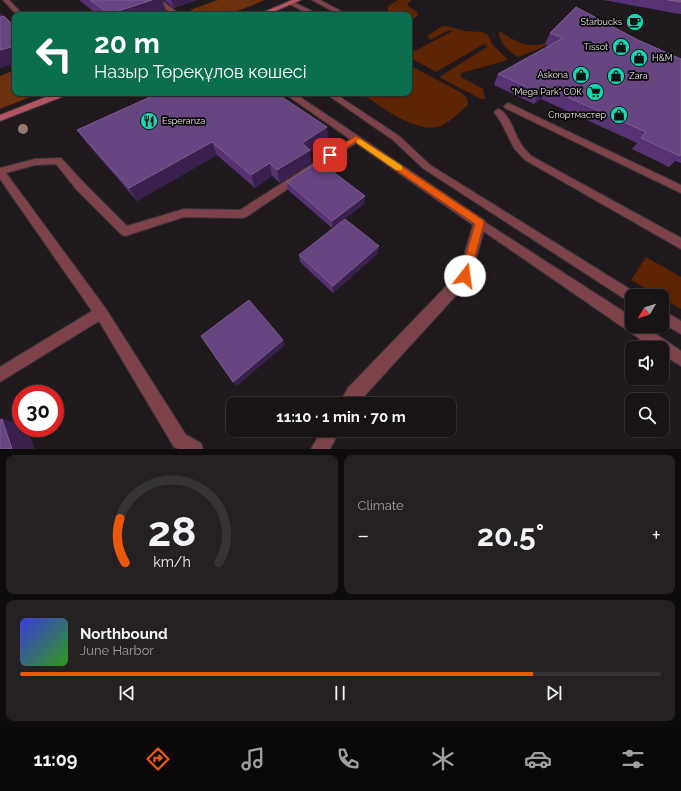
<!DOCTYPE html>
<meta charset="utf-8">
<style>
body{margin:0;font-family:Raleway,sans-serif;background:#252123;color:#f1f3f6;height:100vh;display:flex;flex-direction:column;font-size:15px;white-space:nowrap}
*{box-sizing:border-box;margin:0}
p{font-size:13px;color:#9f9ea1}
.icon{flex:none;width:22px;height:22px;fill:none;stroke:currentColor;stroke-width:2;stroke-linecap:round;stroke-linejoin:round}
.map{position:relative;height:449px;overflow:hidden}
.details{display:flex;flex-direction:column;gap:6px;padding:6px;background:#0d0b0c;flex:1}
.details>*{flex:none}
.guide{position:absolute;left:12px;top:12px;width:400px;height:84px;border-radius:8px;box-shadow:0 1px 3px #0004,0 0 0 1px #363335;background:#0b6e4f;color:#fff;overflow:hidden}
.needle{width:26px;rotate:231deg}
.fabs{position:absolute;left:625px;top:289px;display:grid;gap:8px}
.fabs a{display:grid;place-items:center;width:44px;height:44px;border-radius:8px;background:#181416;box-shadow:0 1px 3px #0004,0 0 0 1px #363335;font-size:20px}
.speed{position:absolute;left:12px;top:385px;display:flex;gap:8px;font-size:20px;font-weight:700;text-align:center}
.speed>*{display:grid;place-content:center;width:52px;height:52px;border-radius:50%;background:#181416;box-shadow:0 1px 3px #0004,0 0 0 1px #363335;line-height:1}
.speed .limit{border:6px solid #d22;background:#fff;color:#111}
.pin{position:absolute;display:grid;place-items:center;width:34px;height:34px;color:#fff;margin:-17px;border-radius:8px;box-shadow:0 2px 6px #0006}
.me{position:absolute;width:44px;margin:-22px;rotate:15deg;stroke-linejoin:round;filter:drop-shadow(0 0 3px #0008)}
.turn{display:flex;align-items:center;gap:14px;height:84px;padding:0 16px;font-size:18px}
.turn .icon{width:52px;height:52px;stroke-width:2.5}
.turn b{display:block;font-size:28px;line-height:34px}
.big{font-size:30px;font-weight:700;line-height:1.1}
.details .tile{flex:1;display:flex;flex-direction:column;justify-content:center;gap:6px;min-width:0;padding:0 14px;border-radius:8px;background:#252123}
.details .dial{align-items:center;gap:0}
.dial svg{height:104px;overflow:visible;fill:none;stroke:#363335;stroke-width:7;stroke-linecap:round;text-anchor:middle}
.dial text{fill:#f1f3f6;stroke:none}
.song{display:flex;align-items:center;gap:12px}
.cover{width:48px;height:48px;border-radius:6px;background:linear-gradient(135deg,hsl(240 70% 55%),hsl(110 70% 35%))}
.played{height:4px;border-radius:2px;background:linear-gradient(90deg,#ea580c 80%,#363335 80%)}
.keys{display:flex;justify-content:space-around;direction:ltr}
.heat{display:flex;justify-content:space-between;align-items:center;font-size:22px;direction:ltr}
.details .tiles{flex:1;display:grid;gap:6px;grid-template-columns:1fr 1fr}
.tile:last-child{grid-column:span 2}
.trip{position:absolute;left:226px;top:397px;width:230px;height:40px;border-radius:8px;background:#181416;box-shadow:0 1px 3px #0004,0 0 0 1px #363335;font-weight:700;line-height:40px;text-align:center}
.tabs{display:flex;height:64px;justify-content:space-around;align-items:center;background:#0a0809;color:#9f9ea1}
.tabs .icon{width:28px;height:28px}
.tabs .current{color:#ea580c}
.tabs b{font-size:18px;color:#f1f3f6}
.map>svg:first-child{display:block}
.green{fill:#5d2503}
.forest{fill:#6e310e}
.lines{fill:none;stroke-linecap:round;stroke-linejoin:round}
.lane-casing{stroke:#3c373a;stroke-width:2}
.street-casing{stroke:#3c373a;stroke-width:2}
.secondary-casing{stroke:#3c373a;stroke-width:2}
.lane{fill:#7e424a;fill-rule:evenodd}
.street{fill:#7e424a;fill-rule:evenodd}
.secondary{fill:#b55563;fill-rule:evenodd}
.tree{fill:#977b71}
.wall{fill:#573275}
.shaded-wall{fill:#3a204d}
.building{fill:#674581;stroke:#7c5e92}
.route{fill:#ea580c;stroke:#983908}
.slow{fill:#f59e0b}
.labels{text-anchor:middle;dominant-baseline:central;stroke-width:3.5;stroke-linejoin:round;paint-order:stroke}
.far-poi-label{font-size:9px;fill:#ebe7e9;stroke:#080607;text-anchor:end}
</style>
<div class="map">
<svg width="681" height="449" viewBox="0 0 681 449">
<rect width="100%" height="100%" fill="#201a1e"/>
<path class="green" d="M398,0H412L408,3V6L417,12L418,16L410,20L409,15H393L388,12V6Z
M447,26L465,31L481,32L487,34L493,45L508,60L461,73V77L483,89L485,99H481L439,77L487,47L484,44L436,72L409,57V54L453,31L449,30L430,40L427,36L441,27Z
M499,31C519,43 526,49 550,42L541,48L518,57C508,51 499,43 499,31Z
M409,65L462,93L467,98L468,105C460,112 450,122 441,126C416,135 380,105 360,93H409Z
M646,257L681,277V309L662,298V296H659L631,280Z"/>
<path class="forest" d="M218,0H265C242,9 214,24 190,10Z
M15,70V93H40L0,109V76Z"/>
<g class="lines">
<defs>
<path id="lane" d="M3,0H9L23,15H17Z
M312,0H320L348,15H340Z
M291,1L318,14L319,15H311L289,4L288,3Z
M15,23V27L0,33V29Z
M325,93H334L399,136L430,165L636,293L638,296H632V303L628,301L424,169L393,140Z
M508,103L681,185V193L505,108L504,106Z
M498,109C510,113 514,134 521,144C523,148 528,152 531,156L681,238V249L525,160L514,148L501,122L494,112Z
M356,136L359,137L361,139L359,141L246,217L242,218L184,217L125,236L121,234L76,189L56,164L35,165L6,173L106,309L186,435L201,443L203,449H179L174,447L99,321L0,382V367L92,311L0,179V168L35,159L61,158L84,183L127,226L184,209L240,210Z
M480,219L632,317V326H644L681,351V366L662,354V348H653L476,226L475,223L476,220Z
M662,310L681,321V334L662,323Z"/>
<path id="street" d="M154,0H161L181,15H174Z
M284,93H294L484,220L486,223L470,280L357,404H339L348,388L459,273L473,225Z
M322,430H340L330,449H311Z"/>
<path id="secondary" d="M292,0H301L266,15H257Z
M56,93H68L67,95L0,121V115Z"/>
</defs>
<use href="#lane" class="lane-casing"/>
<use href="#street" class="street-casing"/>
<use href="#secondary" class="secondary-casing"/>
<use href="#lane" class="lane"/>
<use href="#street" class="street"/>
<use href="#secondary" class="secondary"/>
</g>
<circle class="tree" cx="23" cy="129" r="5"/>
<path class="wall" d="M79,0H162L166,11L153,15H98Z
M164,0H197L174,8Z
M603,0H681V14L674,13Z
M550,33L638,40L681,59V163L675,161L669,167L632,149L637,143L541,99L534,104L494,85L498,74L549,46L545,44Z
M77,130L328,140L310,152L311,163L280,183L272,176L255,188L217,155L137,201L87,143Z
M287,182L364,204L332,228L288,190Z
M377,254L333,293L300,262L299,255Z"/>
<path class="shaded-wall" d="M152,0H162L166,11L153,15H109V14Z
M171,0H197L174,8Z
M0,12L9,24L0,28Z
M15,46V63L0,68V50Z
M547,88L541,99L534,104L540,93Z
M327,127L328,140L310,152L311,163L280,183L277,170L302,143Z
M212,142L217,155L137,201L129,188Z
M270,163L272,176L255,188L251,175Z
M365,196L364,204L332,228V221Z
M379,246L377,254L333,293V286Z
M283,340L285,345L237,386L233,382Z
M2,419L21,424V428H27L35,449H12Z"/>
<path class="building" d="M90,0H152L109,14Z
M668,0H681V2Z
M576,7L638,40L681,59V154L680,156L641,138L646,132L547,88L540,93L498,74L563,38L550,33Z
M4,16L15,27V46L0,50V17Z
M159,93H276L327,127L302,143L310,150L277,170L270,163L251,175L212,142L129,188L77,130Z
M319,161L365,196L332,221L287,182Z
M345,219L379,246L333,286L299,255Z
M249,300L283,340L233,382L201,336Z
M2,419L12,449H0V420Z"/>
<path class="route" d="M356,136L483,220L484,223L469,279L465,280L461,279L460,276L475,224L355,142L333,157H328V153Z"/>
<path class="slow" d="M360,139L402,166V170H396L357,143V140Z"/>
<defs>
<symbol id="cafe-disc" viewBox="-11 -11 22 22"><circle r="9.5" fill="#1bd5b1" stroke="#080607"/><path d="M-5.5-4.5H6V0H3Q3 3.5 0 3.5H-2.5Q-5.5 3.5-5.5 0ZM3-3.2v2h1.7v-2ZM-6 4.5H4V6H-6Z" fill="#111"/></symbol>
<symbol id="shop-disc" viewBox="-11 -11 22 22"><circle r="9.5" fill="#1bd5b1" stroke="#080607"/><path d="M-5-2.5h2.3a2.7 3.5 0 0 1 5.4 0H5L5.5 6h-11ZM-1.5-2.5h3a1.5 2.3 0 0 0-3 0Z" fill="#111"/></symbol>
<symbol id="supermarket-disc" viewBox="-11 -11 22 22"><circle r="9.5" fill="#1bd5b1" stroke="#080607"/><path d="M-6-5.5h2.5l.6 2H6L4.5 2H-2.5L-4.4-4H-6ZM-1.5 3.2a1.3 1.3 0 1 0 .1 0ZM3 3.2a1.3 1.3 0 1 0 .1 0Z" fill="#111"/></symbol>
<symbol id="restaurant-disc" viewBox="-11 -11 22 22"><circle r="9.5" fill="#1bd5b1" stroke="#080607"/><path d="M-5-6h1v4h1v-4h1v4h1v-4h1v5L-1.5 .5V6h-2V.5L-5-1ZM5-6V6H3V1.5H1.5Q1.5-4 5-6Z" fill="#111"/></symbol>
</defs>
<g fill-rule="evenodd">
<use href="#cafe-disc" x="625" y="12" width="20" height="20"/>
<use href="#shop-disc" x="611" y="37" width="20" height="20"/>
<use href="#shop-disc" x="629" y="48" width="20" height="20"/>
<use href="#shop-disc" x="571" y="65" width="20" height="20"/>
<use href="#shop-disc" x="606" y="66" width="20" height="20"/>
<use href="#supermarket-disc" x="585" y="82" width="20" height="20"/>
<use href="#shop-disc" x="609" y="105" width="20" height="20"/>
<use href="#restaurant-disc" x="139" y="111" width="20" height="20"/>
</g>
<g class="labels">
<g class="far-poi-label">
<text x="622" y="22">Starbucks</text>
<text x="608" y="47">Tissot</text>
<text x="652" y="58" text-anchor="start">H&amp;M</text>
<text x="568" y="75">Askona</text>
<text x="629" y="76" text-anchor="start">Zara</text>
<text x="582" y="92">"Mega Park" СОК</text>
<text x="606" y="115">Спортмастер</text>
<text x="162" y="121" text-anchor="start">Esperanza</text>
</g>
</g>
</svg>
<div class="fabs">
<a><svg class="needle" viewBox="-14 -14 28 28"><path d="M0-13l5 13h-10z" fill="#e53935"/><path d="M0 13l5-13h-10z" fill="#9f9ea1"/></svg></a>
<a><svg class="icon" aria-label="sound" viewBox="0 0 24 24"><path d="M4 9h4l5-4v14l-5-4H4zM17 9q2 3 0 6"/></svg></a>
<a><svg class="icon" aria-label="search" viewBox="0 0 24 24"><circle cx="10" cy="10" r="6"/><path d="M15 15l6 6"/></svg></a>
</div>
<div class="speed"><div class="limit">30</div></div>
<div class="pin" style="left:330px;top:155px;background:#d93025"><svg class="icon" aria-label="arrive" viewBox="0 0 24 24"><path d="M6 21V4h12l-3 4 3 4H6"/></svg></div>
<svg class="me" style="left:465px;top:276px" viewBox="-20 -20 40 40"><circle r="19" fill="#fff"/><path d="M0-13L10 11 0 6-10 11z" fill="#ea580c"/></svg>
<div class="trip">11:10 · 1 min · 70 m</div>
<div class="guide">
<div class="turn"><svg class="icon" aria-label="left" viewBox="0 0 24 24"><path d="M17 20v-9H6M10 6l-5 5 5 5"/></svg><div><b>20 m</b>Назыр Төреқұлов көшесі</div></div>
</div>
</div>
<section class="details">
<div class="tiles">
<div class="tile dial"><svg viewBox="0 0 100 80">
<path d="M14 69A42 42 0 1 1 86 69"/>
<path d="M14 69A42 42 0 0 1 10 35" stroke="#ea580c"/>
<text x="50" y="56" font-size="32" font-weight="700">28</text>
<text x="50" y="72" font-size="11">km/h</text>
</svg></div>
<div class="tile"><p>Climate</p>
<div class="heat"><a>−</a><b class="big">20.5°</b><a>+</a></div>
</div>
<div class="tile">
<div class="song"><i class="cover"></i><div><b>Northbound</b><p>June Harbor</p></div></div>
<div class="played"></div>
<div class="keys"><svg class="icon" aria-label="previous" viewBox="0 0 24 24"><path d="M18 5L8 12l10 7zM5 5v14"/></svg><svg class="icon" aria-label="pause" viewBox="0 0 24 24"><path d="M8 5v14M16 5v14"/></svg><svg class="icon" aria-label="next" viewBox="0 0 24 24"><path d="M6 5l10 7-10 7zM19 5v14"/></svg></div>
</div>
</div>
</section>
<nav class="tabs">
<b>11:09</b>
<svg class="icon current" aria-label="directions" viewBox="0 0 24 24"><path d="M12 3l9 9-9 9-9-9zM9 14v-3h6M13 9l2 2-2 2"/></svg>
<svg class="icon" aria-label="music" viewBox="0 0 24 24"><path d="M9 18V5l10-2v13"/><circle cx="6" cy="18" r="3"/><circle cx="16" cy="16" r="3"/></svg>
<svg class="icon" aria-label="phone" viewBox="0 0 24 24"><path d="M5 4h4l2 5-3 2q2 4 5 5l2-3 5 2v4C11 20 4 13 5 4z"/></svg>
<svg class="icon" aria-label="climate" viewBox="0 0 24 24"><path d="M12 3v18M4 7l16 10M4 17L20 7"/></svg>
<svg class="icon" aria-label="car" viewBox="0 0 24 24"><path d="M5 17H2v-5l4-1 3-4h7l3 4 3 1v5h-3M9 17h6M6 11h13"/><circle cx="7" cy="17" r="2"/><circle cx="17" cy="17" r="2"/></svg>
<svg class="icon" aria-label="filters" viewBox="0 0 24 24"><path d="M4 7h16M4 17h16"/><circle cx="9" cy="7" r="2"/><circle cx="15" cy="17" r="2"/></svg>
</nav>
